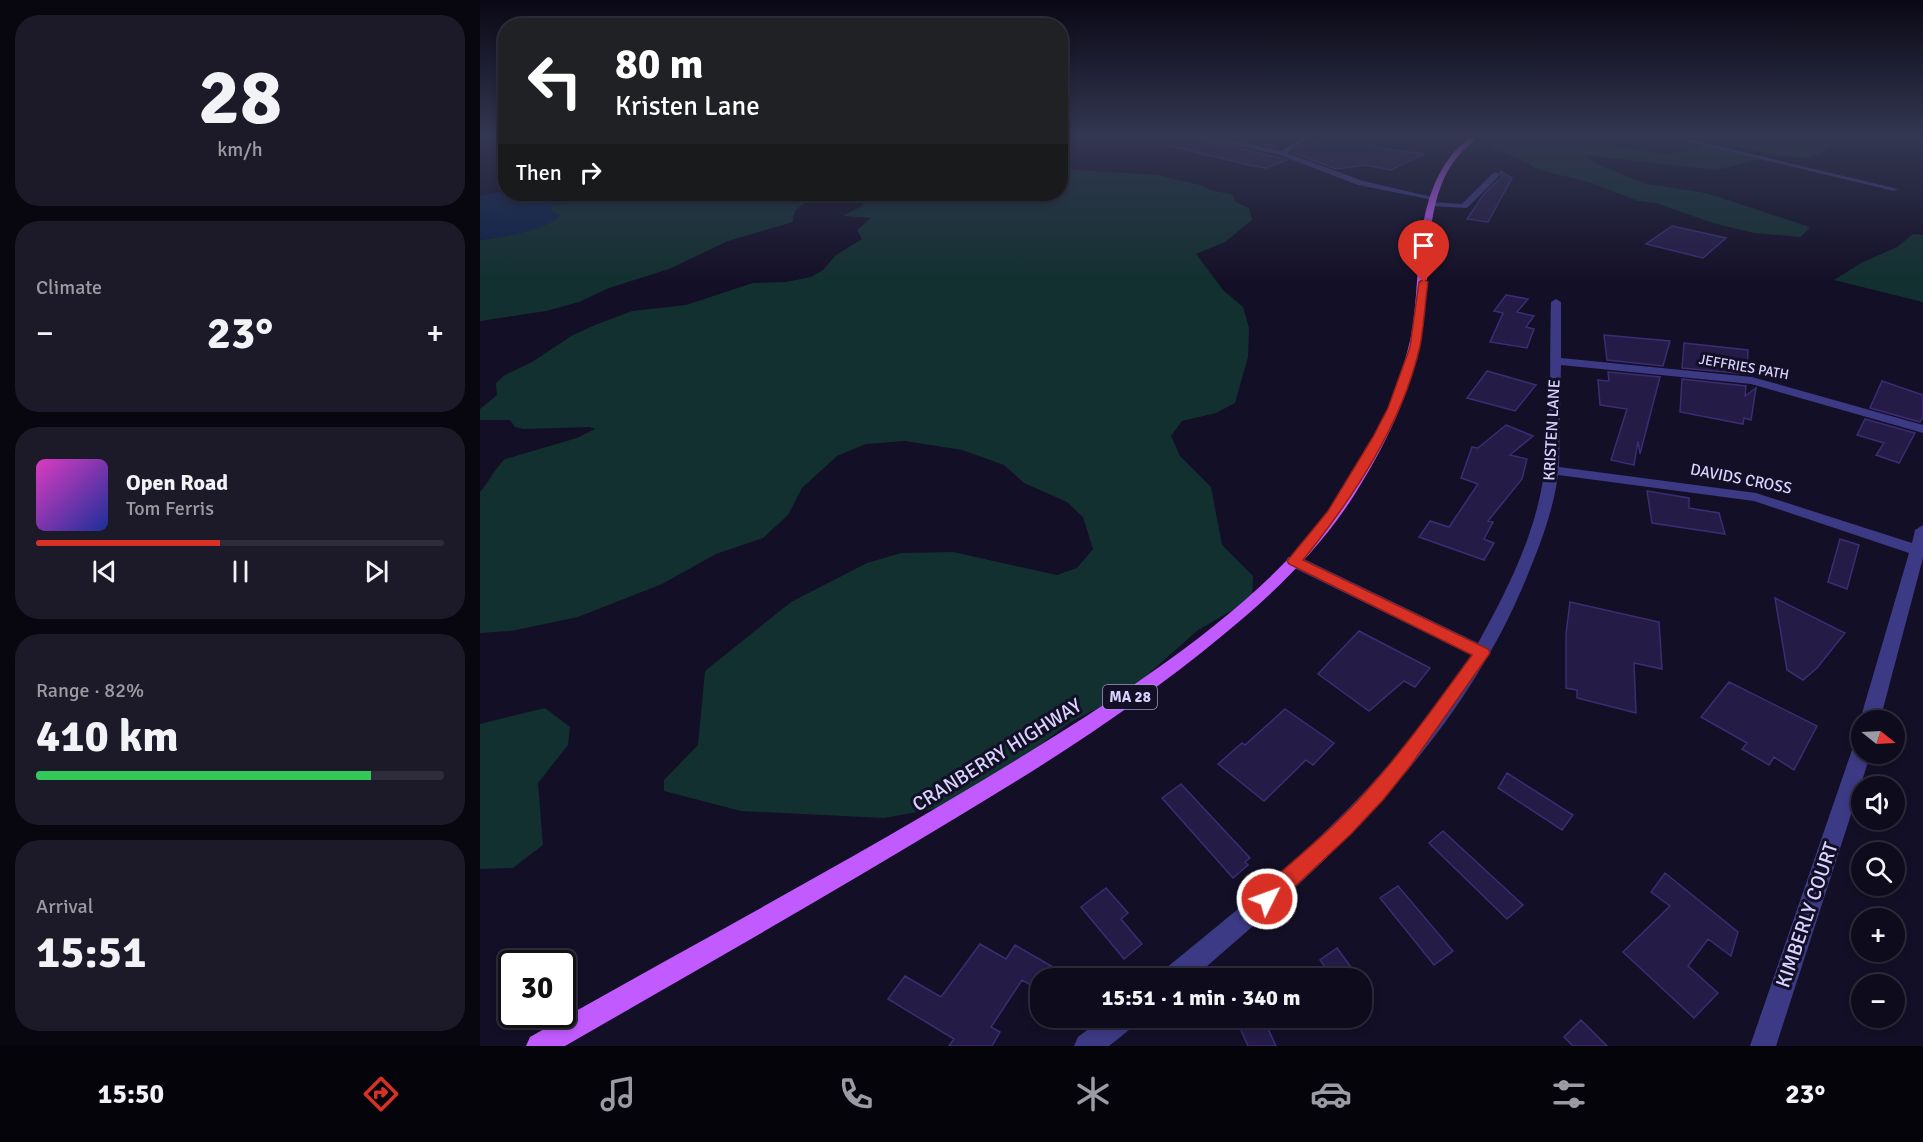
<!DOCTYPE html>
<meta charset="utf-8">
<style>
body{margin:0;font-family:Signika,sans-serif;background:#1c1929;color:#f1f3f6;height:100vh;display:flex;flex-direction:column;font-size:22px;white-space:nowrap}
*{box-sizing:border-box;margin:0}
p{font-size:20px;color:#9b9ba3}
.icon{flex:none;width:33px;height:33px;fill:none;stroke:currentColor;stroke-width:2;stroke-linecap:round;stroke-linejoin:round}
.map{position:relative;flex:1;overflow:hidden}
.sheet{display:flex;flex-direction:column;gap:15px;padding:15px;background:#08060f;width:480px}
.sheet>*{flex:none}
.guide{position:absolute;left:18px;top:18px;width:570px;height:183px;border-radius:24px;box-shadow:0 3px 9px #0003,0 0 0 2px #2e2b3b;background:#202124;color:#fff;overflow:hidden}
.needle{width:39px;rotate:108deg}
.buttons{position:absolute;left:1371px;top:710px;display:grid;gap:12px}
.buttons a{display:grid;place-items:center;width:54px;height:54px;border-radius:50%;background:#0e0b1c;box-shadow:0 3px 9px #0003,0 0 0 2px #2e2b3b;font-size:30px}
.speed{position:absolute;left:18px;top:950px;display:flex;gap:12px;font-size:30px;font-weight:700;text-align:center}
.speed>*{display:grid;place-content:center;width:78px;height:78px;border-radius:50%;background:#0e0b1c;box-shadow:0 3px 9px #0003,0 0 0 2px #2e2b3b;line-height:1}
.speed .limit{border:3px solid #111;border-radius:9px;background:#fff;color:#111}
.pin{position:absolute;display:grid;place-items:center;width:51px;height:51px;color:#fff;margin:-62px -26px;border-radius:50% 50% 50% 0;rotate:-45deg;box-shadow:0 0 6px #0007}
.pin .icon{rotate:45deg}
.me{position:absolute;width:66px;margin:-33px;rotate:48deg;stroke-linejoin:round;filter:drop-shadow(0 0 4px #0008)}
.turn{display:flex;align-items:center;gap:21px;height:126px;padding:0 18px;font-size:27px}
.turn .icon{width:78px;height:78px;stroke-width:2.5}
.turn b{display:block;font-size:42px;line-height:51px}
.then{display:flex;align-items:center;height:57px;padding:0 18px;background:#0003;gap:12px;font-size:22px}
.big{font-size:45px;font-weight:700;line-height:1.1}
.sheet .tile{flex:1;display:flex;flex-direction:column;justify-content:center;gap:9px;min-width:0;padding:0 21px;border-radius:24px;background:#1c1929}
.sheet .dial{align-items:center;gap:0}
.dial b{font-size:78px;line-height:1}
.song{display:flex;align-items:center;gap:18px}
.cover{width:72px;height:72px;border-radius:9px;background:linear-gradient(135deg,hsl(310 70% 55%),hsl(230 70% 35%))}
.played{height:6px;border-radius:3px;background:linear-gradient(90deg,#d93025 45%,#2e2b3b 45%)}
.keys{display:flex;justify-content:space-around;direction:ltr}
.heat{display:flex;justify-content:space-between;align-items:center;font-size:33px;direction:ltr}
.charge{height:9px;border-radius:4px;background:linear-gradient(90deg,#34c759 82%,#2e2b3b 0)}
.trip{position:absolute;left:550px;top:968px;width:342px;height:60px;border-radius:24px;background:#0e0b1c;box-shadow:0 3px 9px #0003,0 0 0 2px #2e2b3b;font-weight:700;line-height:60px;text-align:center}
.menu{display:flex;height:96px;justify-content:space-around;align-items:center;background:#06040b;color:#9b9ba3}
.menu .icon{width:42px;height:42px}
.menu .on{color:#d93025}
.menu b{font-size:27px;color:#f1f3f6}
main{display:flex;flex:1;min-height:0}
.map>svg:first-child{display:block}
.green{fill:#12302f}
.water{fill:#0c2248}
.building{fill:#241b47;stroke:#3b2d73;stroke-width:1.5}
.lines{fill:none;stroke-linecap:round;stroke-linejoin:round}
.minor{fill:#3d3a85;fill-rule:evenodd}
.major{fill:#c25bff;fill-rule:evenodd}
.route{fill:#d93025;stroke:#8d1f18;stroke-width:1.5}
.labels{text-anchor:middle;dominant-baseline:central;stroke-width:6;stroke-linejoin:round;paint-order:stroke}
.far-street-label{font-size:14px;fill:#d9d4ff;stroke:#130f26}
.shield{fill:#130f26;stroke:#9e99be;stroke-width:1.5}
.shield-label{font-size:15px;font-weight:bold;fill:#d9d4ff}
.street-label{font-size:16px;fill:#d9d4ff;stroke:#130f26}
.near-street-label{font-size:20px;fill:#d9d4ff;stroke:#130f26}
</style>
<main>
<section class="sheet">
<div class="tile dial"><b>28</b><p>km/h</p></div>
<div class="tile"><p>Climate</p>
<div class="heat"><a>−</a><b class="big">23°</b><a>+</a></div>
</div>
<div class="tile">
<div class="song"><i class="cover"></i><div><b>Open Road</b><p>Tom Ferris</p></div></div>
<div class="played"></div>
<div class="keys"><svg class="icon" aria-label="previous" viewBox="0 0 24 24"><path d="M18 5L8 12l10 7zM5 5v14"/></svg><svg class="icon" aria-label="pause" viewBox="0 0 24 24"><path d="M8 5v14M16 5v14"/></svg><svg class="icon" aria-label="next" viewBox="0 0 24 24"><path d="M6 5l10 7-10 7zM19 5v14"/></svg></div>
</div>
<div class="tile"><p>Range · 82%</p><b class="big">410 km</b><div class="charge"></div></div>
<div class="tile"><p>Arrival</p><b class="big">15:51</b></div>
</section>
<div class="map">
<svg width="1443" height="1046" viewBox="0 0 1443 1046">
<rect width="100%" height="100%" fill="#130f26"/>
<path class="green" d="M1028,137H1113L1130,140L1137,147L1184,154L1204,152L1225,145L1280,159L1236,170L1104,155L1117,164L1166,184L1226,193L1330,227L1321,237L1274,233L1233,223L1176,203L1158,201L1109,182L1059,170L1038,158L1011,148Z
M1246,137H1443V139L1372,142L1353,146L1330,158L1302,156L1234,142Z
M581,169L677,175L720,185L733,191L752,194L756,202L769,208L772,220L745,242L716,254L743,290L763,307L769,328L768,357L755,403L736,413L702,421L691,436L700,456L731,487L742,545L773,576L772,599L718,630L647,693L589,723L531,767L459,808L404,818L261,811L184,791V780L218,745L225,671L311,602L387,563L421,553L473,552L577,575L597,568L613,549L603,517L587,502L544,483L524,465L482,450L425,441L386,444L357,456L322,488L308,515L283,538L236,554L182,584L98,617L31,631L0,633V492C10,481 15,468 25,459L97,438L115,429L110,427L43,429L35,427L30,420H0V409L17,395L16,383L25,375L52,362L93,335L115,325L152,311L206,305L273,283L306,282L331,277L343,270L356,255L382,239L377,230L391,218L363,216L384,205L378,202L379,200L412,194H580Z
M134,194H359C342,199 312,200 313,222L248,241L189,269L129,288L99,302L66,311L0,321V240C26,236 54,232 78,218L68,207C91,202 112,199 134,194Z
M1433,234L1443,235V302L1354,280L1381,263L1417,247Z
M65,708L90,727L88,745L58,783L63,845L33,868L0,869V724Z"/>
<path class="water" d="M25,191L26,194H134C112,199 91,202 69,207L73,212L80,215C68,231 21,237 0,240V196Z"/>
<path class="building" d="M683,137H700L702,139L747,145L807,160L786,168L769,165L682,144Z
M748,137H808L794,147Z
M875,137L900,148L944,154L911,170L886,165L856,169L812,152L824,144Z
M1020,171L1032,178L1008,222L987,219L1004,194L1023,176Z
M1192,226L1246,238L1223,258L1166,244Z
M1026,295L1048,299L1037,312L1054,316L1046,327L1054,329L1047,348L1010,342L1023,313L1014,311Z
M1124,335L1190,341L1183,366L1127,360Z
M1204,343L1268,350L1267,374L1202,368Z
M1007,371L1056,385L1035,411L987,398Z
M1128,372L1180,377L1160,454L1158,441L1154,465L1131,460L1147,409L1120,405L1118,380L1129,381Z
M1202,379L1266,386L1265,396L1276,388L1271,420L1264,418L1263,424L1200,412Z
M1402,381L1443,395V417L1440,422L1390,408Z
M1385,419L1435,433L1419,463L1396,455L1404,443L1377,435Z
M1026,425L1053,436L1030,455L1047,459L1042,479L1008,521L1013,522L1004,539L1014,543L1004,560L939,537L950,521L969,527L998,484L981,478L992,447L998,448Z
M1167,491L1209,498V508L1239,513L1245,534L1172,523Z
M1360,539L1379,545L1367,589L1348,582Z
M1295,598L1365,633L1337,668L1323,680L1307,670Z
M1090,602L1179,622L1182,669L1154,663L1156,713L1097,698V690L1086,688V634Z
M879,631L950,668L935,687L924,681L889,711L838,674Z
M1249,682L1337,726L1314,770L1294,757L1289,765L1262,749L1267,743L1221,717Z
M805,709L854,743L833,765L826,760L784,801L738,764L762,743L765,745Z
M1027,773L1093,815L1082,830L1018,788Z
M701,784L770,858L765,862L768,865L753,878L682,798Z
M963,831L1043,905L1027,919L949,843Z
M1185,873L1258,932L1251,956L1228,939L1208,966L1238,993L1214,1018L1143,952L1190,906L1171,892Z
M918,886L973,951L954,965L900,898Z
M626,888L648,913L641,919L662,944L644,959L601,907Z
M500,944L526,959L535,945L592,978H561V991L542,980L511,1027L520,1032L512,1046H469L474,1039L408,999L425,976L461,997Z
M857,948L879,978H853L840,960Z
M783,1018L796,1046H768L760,1028Z
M1101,1020L1127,1046H1093L1084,1037Z"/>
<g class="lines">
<path class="minor" d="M702,137L747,139L801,151L823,137H829L807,153L883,181L957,198L953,200L878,185L800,155L747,143Z
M1189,137H1200L1418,189L1414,191Z
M1014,172L1021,174L987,208L952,206L948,204L952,202L982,204Z
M1076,299L1081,302V358L1272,377L1443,425V433L1271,384L1081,365L1079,467L1276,493L1432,543L1435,530L1443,525V558L1400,720H1382V722L1380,720L1429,553L1274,501L1078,475C1073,512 1060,545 1046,579C978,744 846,865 713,978H681L685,969C760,907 838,846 902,772C935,735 963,695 991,655L808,565L806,561L808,557H820L998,643C1025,595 1052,541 1062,486C1073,426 1069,363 1071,302Z
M1382,742V753H1391L1296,1046H1270L1372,750L1375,744Z
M624,1017H658L654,1026L629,1046H594L598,1037Z"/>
<path class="major" d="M990,137H997C991,144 984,149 978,156C941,200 951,280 942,334C932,392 904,448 873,497C838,551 793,594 743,635C661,703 571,761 479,816C349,895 217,970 85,1046H46L50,1037C215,943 384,854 546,754C652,688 788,602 858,498C891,450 919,393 931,336C942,277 932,206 971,156C976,149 984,143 990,137Z"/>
</g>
<linearGradient id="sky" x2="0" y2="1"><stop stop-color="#0a0815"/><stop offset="0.48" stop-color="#333752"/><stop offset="1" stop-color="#333752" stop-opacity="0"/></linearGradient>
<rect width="1443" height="283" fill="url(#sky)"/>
<path class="route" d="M944,279L948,282C945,303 944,325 940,346C922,425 873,498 823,560L1008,649L1010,653L931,765L903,800L871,834L794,906L787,909L779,906L776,899L779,891C817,858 857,825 890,787C927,746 959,700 992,655L809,564L807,561L848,511L893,437L908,408L930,347L939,282Z"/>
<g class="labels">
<g class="far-street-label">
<text transform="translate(1264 367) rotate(10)">JEFFRIES PATH</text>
</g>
<rect class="shield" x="623" y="685" width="54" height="24" rx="4.5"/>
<g class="shield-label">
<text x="650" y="697">MA 28</text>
</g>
<g class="street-label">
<text transform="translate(1072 430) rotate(-87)">KRISTEN LANE</text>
<text transform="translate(1261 479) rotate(11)">DAVIDS CROSS</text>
</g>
<g class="near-street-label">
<text transform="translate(517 755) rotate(-32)">CRANBERRY HIGHWAY</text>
<text transform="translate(1327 915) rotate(-71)">KIMBERLY COURT</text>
</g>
</g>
</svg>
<div class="buttons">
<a><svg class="needle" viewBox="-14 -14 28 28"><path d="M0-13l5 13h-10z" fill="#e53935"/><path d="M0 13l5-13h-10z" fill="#9b9ba3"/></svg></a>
<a><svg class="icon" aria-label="sound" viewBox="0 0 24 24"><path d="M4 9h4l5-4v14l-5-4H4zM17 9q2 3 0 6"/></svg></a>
<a><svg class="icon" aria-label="search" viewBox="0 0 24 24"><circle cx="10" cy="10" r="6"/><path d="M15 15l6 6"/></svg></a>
<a>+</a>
<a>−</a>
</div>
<div class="speed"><div class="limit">30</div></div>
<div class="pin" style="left:944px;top:282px;background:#d93025"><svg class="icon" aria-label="arrive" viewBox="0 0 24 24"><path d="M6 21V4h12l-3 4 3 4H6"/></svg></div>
<svg class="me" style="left:787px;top:899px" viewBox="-20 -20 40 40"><circle r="17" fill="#d93025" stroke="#fff" stroke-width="3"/><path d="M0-11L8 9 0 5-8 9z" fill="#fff"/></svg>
<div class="trip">15:51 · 1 min · 340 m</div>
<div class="guide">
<div class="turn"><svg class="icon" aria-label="left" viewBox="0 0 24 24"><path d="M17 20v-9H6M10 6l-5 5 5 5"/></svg><div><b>80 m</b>Kristen Lane</div></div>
<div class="then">Then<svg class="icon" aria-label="right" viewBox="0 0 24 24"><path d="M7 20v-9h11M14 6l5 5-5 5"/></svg></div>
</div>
</div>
</main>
<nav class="menu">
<b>15:50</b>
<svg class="icon on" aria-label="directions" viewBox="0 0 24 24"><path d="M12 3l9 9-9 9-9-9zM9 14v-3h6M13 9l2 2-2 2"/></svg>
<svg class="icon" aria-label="music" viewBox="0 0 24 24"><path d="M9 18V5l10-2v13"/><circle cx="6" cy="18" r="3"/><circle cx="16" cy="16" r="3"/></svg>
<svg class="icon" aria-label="phone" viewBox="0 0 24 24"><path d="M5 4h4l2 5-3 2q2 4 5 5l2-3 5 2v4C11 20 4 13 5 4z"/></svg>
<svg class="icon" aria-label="climate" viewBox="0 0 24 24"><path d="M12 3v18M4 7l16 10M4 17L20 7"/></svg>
<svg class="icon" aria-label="car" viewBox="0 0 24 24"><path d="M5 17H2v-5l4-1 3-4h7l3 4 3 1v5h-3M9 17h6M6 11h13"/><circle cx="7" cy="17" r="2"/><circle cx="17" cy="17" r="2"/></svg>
<svg class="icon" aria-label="filters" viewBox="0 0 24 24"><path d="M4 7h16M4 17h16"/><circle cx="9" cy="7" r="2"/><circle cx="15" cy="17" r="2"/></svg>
<b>23°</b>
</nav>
